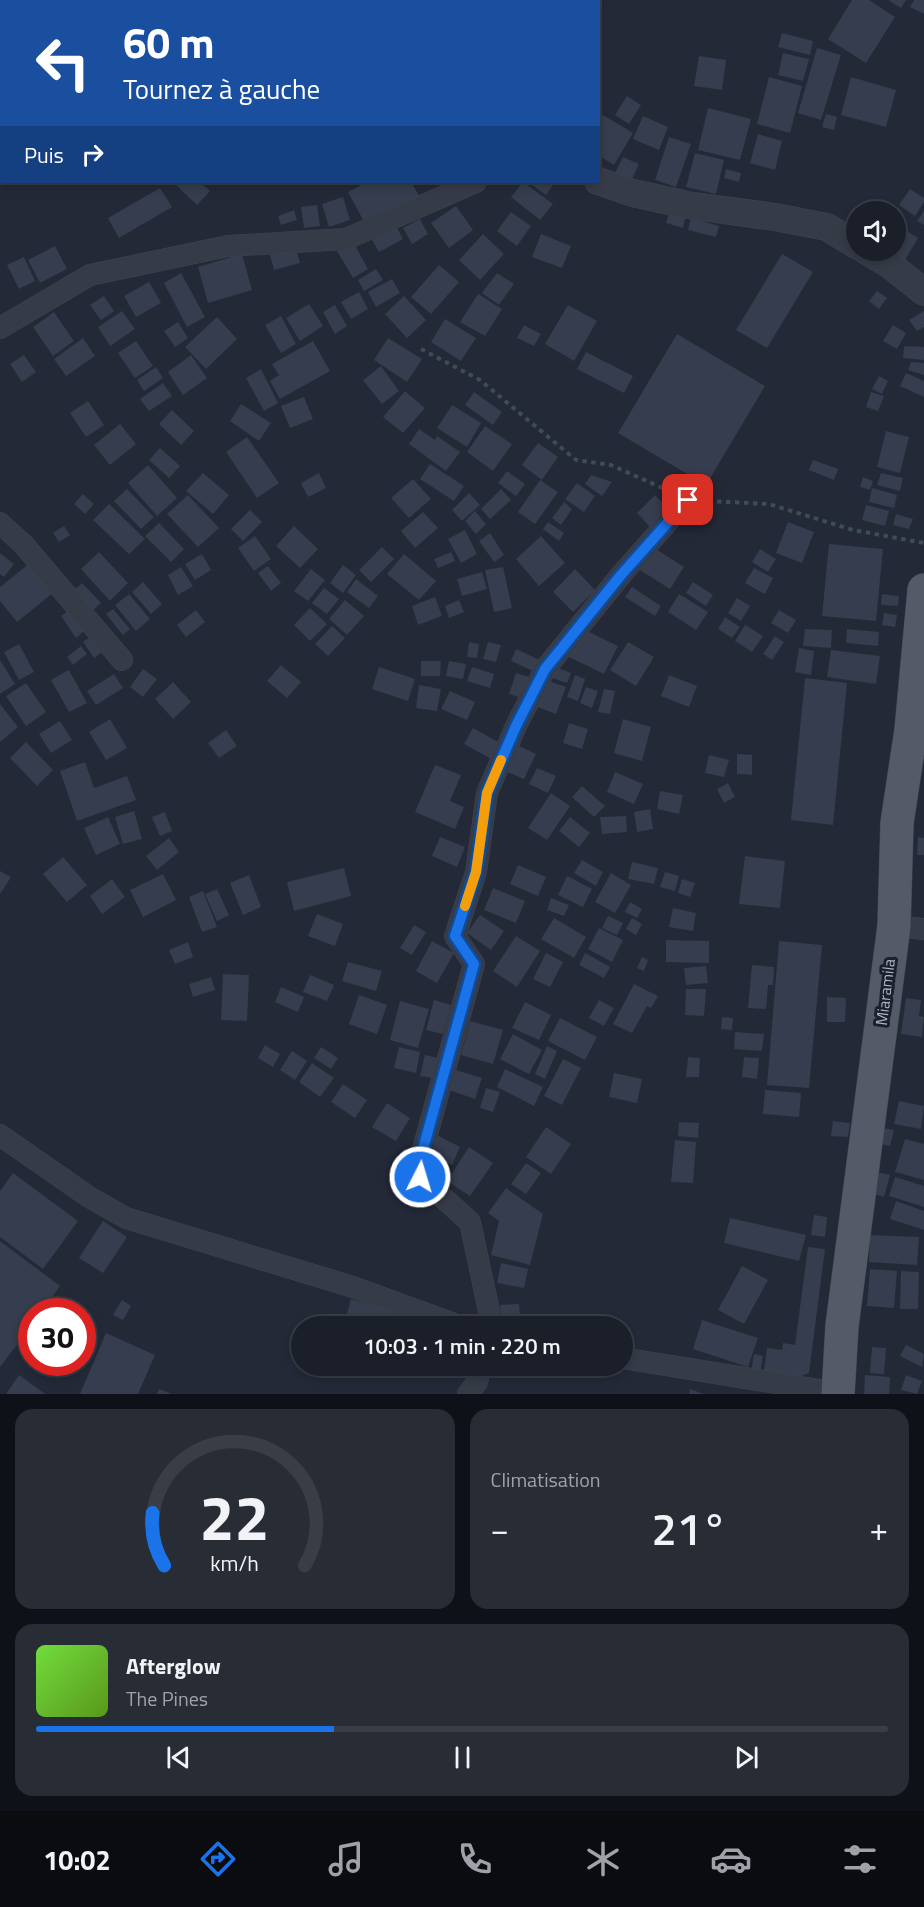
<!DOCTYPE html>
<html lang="fr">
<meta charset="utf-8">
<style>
body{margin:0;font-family:"Titillium Web",sans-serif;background:#272c35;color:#f1f3f6;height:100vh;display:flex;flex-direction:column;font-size:22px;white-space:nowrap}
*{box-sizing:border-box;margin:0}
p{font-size:20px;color:#9fa2a8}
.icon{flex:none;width:33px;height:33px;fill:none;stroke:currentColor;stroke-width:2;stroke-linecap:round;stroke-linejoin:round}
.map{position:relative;height:1394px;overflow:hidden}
.drawer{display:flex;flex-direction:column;gap:15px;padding:15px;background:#0e1117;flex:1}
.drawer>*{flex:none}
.top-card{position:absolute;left:0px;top:0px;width:600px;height:183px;box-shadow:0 3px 9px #0003,0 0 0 2px #383d46;background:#1a4fa0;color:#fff;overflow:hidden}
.controls{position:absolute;left:846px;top:201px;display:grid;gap:12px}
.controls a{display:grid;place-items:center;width:60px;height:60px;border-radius:50%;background:#1a1f29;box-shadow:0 3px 9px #0003,0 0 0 2px #383d46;font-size:30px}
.speed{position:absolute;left:18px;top:1298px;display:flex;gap:12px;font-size:30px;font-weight:700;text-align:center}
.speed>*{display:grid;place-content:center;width:78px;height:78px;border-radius:50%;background:#1a1f29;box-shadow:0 3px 9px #0003,0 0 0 2px #383d46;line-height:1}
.speed .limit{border:9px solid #d22;background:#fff;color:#111}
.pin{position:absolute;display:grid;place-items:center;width:51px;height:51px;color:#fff;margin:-26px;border-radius:12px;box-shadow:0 3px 9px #0006}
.me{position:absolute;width:66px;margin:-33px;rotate:5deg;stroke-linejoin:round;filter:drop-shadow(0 0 4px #0008)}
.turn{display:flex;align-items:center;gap:21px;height:126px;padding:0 24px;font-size:27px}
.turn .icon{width:78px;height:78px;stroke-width:2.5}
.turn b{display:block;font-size:42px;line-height:51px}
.then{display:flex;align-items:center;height:57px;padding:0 24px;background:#0003;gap:12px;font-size:22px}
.big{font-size:45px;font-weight:600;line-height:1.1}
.drawer .widget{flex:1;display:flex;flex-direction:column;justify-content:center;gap:9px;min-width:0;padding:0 21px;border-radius:18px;background:#272c35}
.drawer .dial{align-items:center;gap:0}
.dial svg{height:156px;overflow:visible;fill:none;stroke:#383d46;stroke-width:7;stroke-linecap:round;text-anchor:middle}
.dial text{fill:#f1f3f6;stroke:none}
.song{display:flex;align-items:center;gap:18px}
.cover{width:72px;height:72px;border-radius:9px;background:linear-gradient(135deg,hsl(100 70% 55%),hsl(90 70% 35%))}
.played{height:6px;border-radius:3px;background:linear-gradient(90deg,#1a73e8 35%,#383d46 35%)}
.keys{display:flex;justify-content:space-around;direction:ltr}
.heat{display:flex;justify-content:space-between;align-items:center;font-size:33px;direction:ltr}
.drawer .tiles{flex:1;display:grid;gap:15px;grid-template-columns:1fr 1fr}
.widget:last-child{grid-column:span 2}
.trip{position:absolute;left:291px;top:1316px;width:342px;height:60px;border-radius:30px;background:#1a1f29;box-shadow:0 3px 9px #0003,0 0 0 2px #383d46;font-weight:600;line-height:60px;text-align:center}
.tab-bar{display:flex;height:96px;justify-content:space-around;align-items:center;background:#0a0c10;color:#9fa2a8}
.tab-bar .icon{width:42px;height:42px}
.tab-bar .on{color:#1a73e8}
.tab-bar b{font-size:27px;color:#f1f3f6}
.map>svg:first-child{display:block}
.building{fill:#353d4e}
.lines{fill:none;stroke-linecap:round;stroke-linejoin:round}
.minor-casing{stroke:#404451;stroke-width:22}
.tertiary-casing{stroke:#404451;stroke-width:28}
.primary-casing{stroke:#404451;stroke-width:34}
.path{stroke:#3d4d51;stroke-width:4;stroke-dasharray:4.5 4.5;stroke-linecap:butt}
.minor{stroke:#363b48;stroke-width:21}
.tertiary{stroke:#363b48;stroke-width:27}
.primary{stroke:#545a68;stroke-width:33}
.route-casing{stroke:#114b97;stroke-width:15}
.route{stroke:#1a73e8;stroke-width:10}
.slow{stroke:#f59e0b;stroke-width:10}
.labels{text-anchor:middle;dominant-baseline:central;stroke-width:6;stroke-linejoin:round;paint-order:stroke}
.street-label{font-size:16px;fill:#b1b6c4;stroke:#1c202d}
</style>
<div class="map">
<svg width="924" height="1394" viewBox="0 0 924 1394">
<rect width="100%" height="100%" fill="#232937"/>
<path class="building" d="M852,0H869L895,17L866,63L828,39Z
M888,0H906L901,8Z
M914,0H924V14L910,7Z
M782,33L813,41L810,55L778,47Z
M817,48L841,55L821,120L798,113Z
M783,53L809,59L803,81L778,75Z
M699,56L726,60L722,90L694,86Z
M769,77L802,86L790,133L757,124Z
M851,77L896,90L886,127L841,115Z
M627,96L641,105L629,124L615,115Z
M708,108L751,119L740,160L698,150Z
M598,112L633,133L614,165L598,155Z
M826,114L837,117L834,130L822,127Z
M643,116L668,127L659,150L633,139Z
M758,134L782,141L775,170L750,163Z
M669,137L691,144L676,187L655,180Z
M695,153L724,160L716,194L686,187Z
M623,157L639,164L631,181L615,173Z
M726,169L741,173L739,182L724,178Z
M173,182H200L210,191L197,205Z
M367,182H411L421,199L368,229L348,192Z
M523,182L553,204L540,220L511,197Z
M528,182H555L546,195Z
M160,188L172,207L119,238L108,218Z
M910,189L924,198V202L915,216L899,205Z
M343,197L350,220L329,227L322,204Z
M317,205L320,226L304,228L301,207Z
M456,206L473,230L449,248L431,223Z
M294,210L297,220L281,225L278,216Z
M924,211V225L917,221Z
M511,212L531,226L517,246L497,231Z
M669,214L685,218L683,228L666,223Z
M691,218L719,226L716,237L688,230Z
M420,219L428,234L412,244L403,228Z
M896,224L918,238L905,260L891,250H896Z
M396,226L403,239L379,252L372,240Z
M483,234L504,254L480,280L459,260Z
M541,234L571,246L562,268L532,257Z
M353,242L368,269L353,278L337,251Z
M55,246L67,269L40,283L28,260Z
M296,248L300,263L274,270L270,255Z
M242,254L252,290L208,303L198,267Z
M782,254L813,272L767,348L736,330Z
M24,257L35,281L19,289L7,265Z
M439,265L459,282L431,314L411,297Z
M376,269L383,280L364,291L358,280Z
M181,273L205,317L187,327L164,283Z
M497,273L514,284L499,305L482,293Z
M392,279L400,293L376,307L368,292Z
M149,282L161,303L136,317L124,296Z
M877,291L887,298L879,309L869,301Z
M359,292L368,309L351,319L341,302Z
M478,294L502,309L485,336L460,322Z
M104,296L114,311L101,320L90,305Z
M404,296L426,320L407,338L385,314Z
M309,304L323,326L300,341L286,318Z
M335,305L347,326L335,334L323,312Z
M568,305L597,321L574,361L545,344Z
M122,311L135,329L110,346L98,327Z
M924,311V327L917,331L909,320Z
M54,312L74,341L53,356L33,327Z
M281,316L296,344L281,353L265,325Z
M217,317L237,339L206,369L185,347Z
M445,319L476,338L461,361L431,342Z
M178,322L188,338L175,347L164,331Z
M524,325L541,334L534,346L517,338Z
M893,325L906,333L897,349L883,341Z
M677,334L765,386L706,485L618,433Z
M83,338L95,356L66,376L54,359Z
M388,338L422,359L407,382L374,360Z
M136,341L153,366L135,378L118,353Z
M313,341L330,371L280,399L270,381L279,375L272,364Z
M904,346L924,347V360L903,358Z
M586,352L633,376L624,393L577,369Z
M24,355L36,372L22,382L10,364Z
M191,355L207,378L183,395L168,372Z
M911,362L924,363V375L908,370Z
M381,366L399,391L382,404L363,380Z
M156,367L163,378L144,391L137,380Z
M261,369L278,403L264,411L246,378Z
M906,373L924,381V397L900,386Z
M879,376L888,381L882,394L872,389Z
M163,383L172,396L149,411L140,399Z
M405,391L425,408L403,433L383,417Z
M474,392L502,412L493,425L465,405Z
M871,392L884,396L878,411L866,407Z
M304,397L313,419L290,428L281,406Z
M88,401L104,425L86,437L70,413Z
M241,404L271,423L259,441L230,421Z
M452,405L481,423L467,447L437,428Z
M172,410L194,431L181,445L159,424Z
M120,424L136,444L110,465L94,445Z
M485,426L512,444L493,471L467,452Z
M419,429L435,440L437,436L460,452L446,471L409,444Z
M886,431L909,437L900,473L877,467Z
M247,437L279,483L257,498L226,452Z
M538,443L558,457L542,480L522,465Z
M160,448L180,466L169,478L149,460Z
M813,460L838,469L834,480L809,470Z
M430,464L464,486L454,501L420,479Z
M148,465L177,498L157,516L128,483Z
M507,471L525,484L516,496L498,483Z
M203,473L229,495L213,514L186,491Z
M319,473L326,488L308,497L301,483Z
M881,473L903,478L900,491L877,485Z
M591,475L612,482L602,496L585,484Z
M863,477L873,481L870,490L860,487Z
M413,479L431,499L409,518L391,498Z
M540,480L558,492L535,524L518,512Z
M577,483L595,496L584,512L565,499Z
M872,488L897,495L894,508L869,502Z
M127,489L154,517L141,529L114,501Z
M501,489L511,500L490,519L481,509Z
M469,493L480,505L462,521L452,510Z
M83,494L94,504L85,514L74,504Z
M188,495L219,528L198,547L167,514Z
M655,495L670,510L651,528L637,513Z
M564,502L572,509L561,525L552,518Z
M109,504L145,539L129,554L93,520Z
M866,505L889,511L885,526L862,520Z
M250,510L262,522L243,541L231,529Z
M475,511L486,524L476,534L465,521Z
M423,512L438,528L415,548L401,531Z
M896,514L913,519L909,529L893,525Z
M548,522L564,533L559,541L543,529Z
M788,522L814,532L802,563L776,553Z
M159,523L184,549L171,562L145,536Z
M64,526L70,535L59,542L53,533Z
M294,526L318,549L300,568L276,546Z
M465,530L477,554L461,563L448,539Z
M490,533L504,555L494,562L479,541Z
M255,536L271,559L254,571L238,548Z
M541,536L565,563L539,586L516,559Z
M829,544L883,549L876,621L822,616Z
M382,547L394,559L371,582L359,570Z
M654,548L684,567L670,589L640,570Z
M760,549L776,559L768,572L752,562Z
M99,552L128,583L110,601L81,569Z
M451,552L455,561L438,568L434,559Z
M0,553L14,564L4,577L0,574Z
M202,554L211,570L195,580L185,564Z
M404,554L436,581L419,600L387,574Z
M30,563L53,593L17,622L0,601V587Z
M343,565L356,575L343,593L330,583Z
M268,566L281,583L271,591L258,573Z
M181,567L193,586L178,595L168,575Z
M503,567L512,608L494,612L485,570Z
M754,568L773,578L765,594L745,583Z
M311,569L325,580L308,601L294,591Z
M575,569L595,590L573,612L553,592Z
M482,572L487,589L462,596L457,579Z
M356,579L378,596L369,608L347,592Z
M143,582L162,604L151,614L132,592Z
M693,582L713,595L706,606L686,593Z
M82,583L101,603L92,611L73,591Z
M632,587L661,606L655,616L625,597Z
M324,588L339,599L327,614L312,603Z
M129,594L150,619L136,631L115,605Z
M679,594L708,612L696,630L668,612Z
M882,594L899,596L898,606L881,605Z
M435,597L442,616L418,625L412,606Z
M737,598L750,606L741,621L728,613Z
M345,600L364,616L347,635L329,619Z
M459,600L464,612L449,618L445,606Z
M310,608L327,624L310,641L294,625Z
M71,609L85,630L76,638L61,616Z
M113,609L130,629L123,635L106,614Z
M196,610L205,622L186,637L177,625Z
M779,610L796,620L788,633L771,623Z
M884,613L897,615L895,627L882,625Z
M725,617L740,627L732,638L718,629Z
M745,625L763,636L752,652L735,641Z
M332,626L345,638L328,656L315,644Z
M583,629L618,646L604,674L569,657Z
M805,629L832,630L831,648L803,646Z
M847,629L879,632L878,646L846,643Z
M94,634L105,650L94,658L83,642Z
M775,636L784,642L772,660L763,654Z
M469,642L479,644L477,658L467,657Z
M488,642L501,645L496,662L483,659Z
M628,642L654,657L636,686L610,670Z
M19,644L34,672L19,680L4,652Z
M81,646L87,654L73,665L67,657Z
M799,648L814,651L811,675L795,672Z
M516,649L540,660L535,672L511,661Z
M831,650L880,656L876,684L827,677Z
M0,660L15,684L0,694Z
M421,661H441L440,676H421Z
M449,661L466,664L463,679L446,676Z
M281,665L301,682L287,698L267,681Z
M553,666L571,673L567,683L549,677Z
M379,667L415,679L408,701L372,689Z
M472,667L494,674L490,688L467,681Z
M143,669L157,679L143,697L130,687Z
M69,670L87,703L69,712L51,680Z
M516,673L532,678L525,699L509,694Z
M114,674L123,688L96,705L87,691Z
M575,675L585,679L578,701L567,697Z
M669,675L697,686L689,707L661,696Z
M805,678L847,683L833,825L791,820Z
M545,680L566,687L556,714L535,706Z
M173,682L191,702L173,719L155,699Z
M26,683L46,712L26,726L6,696Z
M419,685L441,689L437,711L416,708Z
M586,687L598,691L592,708L580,703Z
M604,689L615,691L610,714L598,712Z
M450,691L475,702L467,720L441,709Z
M0,704L18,727L0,742Z
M110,719L127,748L106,760L89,732Z
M623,719L651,727L642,761L614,753Z
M60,721L72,740L51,753L39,734Z
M569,723L588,729L582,749L563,743Z
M473,728L500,743L491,759L464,744Z
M226,730L237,746L219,758L208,743Z
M26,742L53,770L37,786L10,758Z
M515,744L536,754L524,779L503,770Z
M737,754L752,755V775L737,774Z
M709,755L729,760L724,777L705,773Z
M85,762L94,788L127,776L136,800L77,821L60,771Z
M435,765L461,775L450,801L464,807L455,829L415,812Z
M537,768L556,776L548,793L529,784Z
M615,772L643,784L634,804L607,792Z
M728,783L735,797L724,803L717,789Z
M582,786L605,806L594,817L572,797Z
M660,791L683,795L679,814L657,809Z
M551,793L570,806L547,840L528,828Z
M650,809L653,829L637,832L634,812Z
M134,811L142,839L123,844L115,817Z
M165,812L172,831L160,836L152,817Z
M626,816L627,832L602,834L600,817Z
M108,817L120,844L96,855L84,828Z
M570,817L590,833L579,847L559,831Z
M440,837L465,847L457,867L432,856Z
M918,837L924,838V855H917Z
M169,838L179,852L157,870L146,856Z
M745,856L785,861L780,908L739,904Z
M63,857L87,885L67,902L43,874Z
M582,860L603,872L596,886L574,873Z
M632,862L658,868L654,884L628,879Z
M518,865L546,877L538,896L510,884Z
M344,868L351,896L294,911L287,882Z
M0,871L11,877L0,894Z
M665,872L679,876L675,891L660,887Z
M611,873L631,885L615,913L595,902Z
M163,874L176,900L143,917L130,890Z
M249,875L261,907L243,915L230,883Z
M567,876L592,889L583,907L558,895Z
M112,879L125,897L102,914L90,896Z
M682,879L695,883L690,897L678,893Z
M493,888L525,901L516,923L484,910Z
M217,889L229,915L217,921L205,894Z
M203,891L217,927L202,932L189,897Z
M551,898L569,905L564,916L547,910Z
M630,902L642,909L637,918L625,912Z
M673,908L696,913L693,931L669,927Z
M317,914L343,924L335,946L308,936Z
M480,915L504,931L491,950L467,933Z
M608,916L623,923L617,935L602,928Z
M554,918L586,937L574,958L541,939Z
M632,918L642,924L636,935L626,929Z
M414,925L426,932L412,955L400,948Z
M599,928L623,940L612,962L588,949Z
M516,936L540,951L517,987L493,971Z
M666,940L709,941V963L666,962Z
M432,941L454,953L437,983L416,971Z
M779,941L822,945L809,1088L767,1085Z
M188,942L193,957L175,964L169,950Z
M546,953L563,962L550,987L533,979Z
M585,953L610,967L604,978L579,965Z
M642,957L648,960L644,971L637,968Z
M348,962L382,971L376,991L342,981Z
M752,965L774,967L773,985H768L766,1009L748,1008Z
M706,966L708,983L686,985L684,968Z
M223,974L249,975L247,1021L221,1020Z
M310,975L334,985L327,1001L303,992Z
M211,977L215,990L193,997L189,984Z
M634,984L658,996L651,1008L647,1006L632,1033L613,1024Z
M281,987L304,997L298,1012L275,1002Z
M686,989H706L704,1016L685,1015Z
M359,995L387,1005L377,1034L349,1024Z
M827,997L846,998L845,1022H827Z
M906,998L921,1000L919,1016L924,1017L922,1037L901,1034Z
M434,1000L451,1005L443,1034L426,1030Z
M599,1000L614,1008L604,1026L589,1018Z
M400,1001L429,1009L418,1048L390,1040Z
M525,1002L551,1015L539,1040L512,1028Z
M722,1017L733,1018L732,1030L721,1029Z
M560,1018L597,1037L585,1060L548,1041Z
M470,1021L503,1030L493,1064L461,1055Z
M735,1032L764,1034L762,1051L734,1049Z
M513,1034L542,1050L529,1074L500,1059Z
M265,1045L280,1054L273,1067L258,1058Z
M547,1046L557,1051L545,1079L535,1074Z
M321,1047L338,1058L331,1069L314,1058Z
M399,1047L420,1052L416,1073L394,1068Z
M292,1051L307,1061L295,1080L280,1070Z
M425,1055L438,1058L433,1078L420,1076Z
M688,1057L700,1058L699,1077H686Z
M744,1057L759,1058L757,1079L742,1077Z
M563,1059L581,1068L562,1105L544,1096Z
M312,1063L334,1078L320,1097L299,1082Z
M505,1069L543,1087L534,1106L497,1087Z
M456,1070L482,1078L475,1099L449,1090Z
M614,1073L642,1079L637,1103L609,1097Z
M343,1084L367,1100L355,1118L331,1102Z
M486,1088L500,1092L493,1112L480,1108Z
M765,1090L801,1093L799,1117L763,1114Z
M899,1101L924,1106L921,1129L894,1124Z
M387,1103L410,1118L396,1141L372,1127Z
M833,1121L850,1123L848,1137L831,1136Z
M679,1122L699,1123L698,1138L678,1136Z
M546,1127L571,1144L551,1174L526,1157Z
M884,1128L894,1130L890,1146L880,1144Z
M435,1134L460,1147L452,1165L426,1152Z
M905,1139L924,1144V1180L895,1172Z
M675,1140L696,1142L693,1183L671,1182Z
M469,1147L493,1163L470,1196L447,1181Z
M526,1163L541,1173L526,1194L511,1184Z
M877,1172L890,1175L884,1197L871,1193Z
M13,1173L78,1221L43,1269L0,1237V1191Z
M895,1177L924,1186V1207L889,1196Z
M506,1188L543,1214L530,1265L491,1255L499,1221L488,1213Z
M896,1201L924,1211V1230L890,1219Z
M814,1215L827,1217L825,1237L811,1235Z
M730,1218L806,1235L799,1261L724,1243Z
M103,1221L127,1237L103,1273L79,1258Z
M870,1235L919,1237L917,1265L869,1262Z
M0,1241L60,1286L42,1311H32V1325L0,1367Z
M808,1247L825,1249L809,1373L791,1380L763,1377L767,1348L782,1350L783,1343L795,1345Z
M501,1263L528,1269L524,1288L497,1283Z
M742,1266L768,1280L744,1324L718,1310Z
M870,1269L897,1271L894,1308L867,1306Z
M901,1271L919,1272L918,1309H900Z
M351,1299L440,1325V1326H360L345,1321Z
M122,1300L131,1306L123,1320L113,1315Z
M519,1304L521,1326H502L500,1305Z
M702,1320L758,1338L748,1367L693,1349Z
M106,1333L155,1355L138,1394H80Z
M906,1345L924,1354L922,1367L900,1356Z
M872,1347L886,1348L884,1374L870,1373Z
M754,1354L763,1356L760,1374L751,1372Z
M19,1375L45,1394H6Z
M865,1375L890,1377L889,1394H864Z
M906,1375L922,1381L917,1394L901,1390Z
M159,1389L172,1394H157Z
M690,1389L704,1394H689Z"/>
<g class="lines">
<defs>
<path id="minor" d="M0,328L90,275L228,246L346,239L476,182
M0,523L23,544L122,660
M894,926L924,929
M0,1135L89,1197L126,1218L353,1287L460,1326
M490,1326L489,1311L470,1222L420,1177V1160L474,964L455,936L476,872L487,793L516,726L545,669L621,575L688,499
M622,1358L838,1393
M468,1394L477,1382L482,1365"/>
<path id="tertiary" d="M344,0L346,2
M598,181L633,193L687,205L775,217L827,227L856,245
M865,250L890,265L924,292"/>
<path id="primary" d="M838,1394L842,1326L894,926L897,823L911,730L924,590"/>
</defs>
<use href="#minor" class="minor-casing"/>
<use href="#tertiary" class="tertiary-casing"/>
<use href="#primary" class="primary-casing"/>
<path class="path" d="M458,2L459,0
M421,349L480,380L576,460L611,465L669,491
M708,501L769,504L853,530L924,543"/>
<use href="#minor" class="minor"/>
<use href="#tertiary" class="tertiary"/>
<use href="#primary" class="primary"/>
</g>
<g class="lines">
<defs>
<path id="route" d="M420,1177V1160L474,964L455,936L476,872L487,793L516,726L545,669L621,575L688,500"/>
</defs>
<use href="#route" class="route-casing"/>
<use href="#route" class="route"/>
<path class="slow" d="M465,906L476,872L487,793L501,760"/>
</g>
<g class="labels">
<g class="street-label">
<text transform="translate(885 992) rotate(-83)">Miaramila</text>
</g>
</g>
</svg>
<div class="controls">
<a><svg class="icon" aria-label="sound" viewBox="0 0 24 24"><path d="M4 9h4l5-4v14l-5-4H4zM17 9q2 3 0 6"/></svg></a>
</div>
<div class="speed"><div class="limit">30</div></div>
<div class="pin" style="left:688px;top:500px;background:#d93025"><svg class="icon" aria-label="arrive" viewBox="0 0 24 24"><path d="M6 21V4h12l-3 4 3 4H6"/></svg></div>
<svg class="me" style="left:420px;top:1177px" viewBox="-20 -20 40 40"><circle r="17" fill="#1a73e8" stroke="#fff" stroke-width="3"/><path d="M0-11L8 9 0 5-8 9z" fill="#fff"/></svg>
<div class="trip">10:03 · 1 min · 220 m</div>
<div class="top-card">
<div class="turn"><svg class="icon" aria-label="left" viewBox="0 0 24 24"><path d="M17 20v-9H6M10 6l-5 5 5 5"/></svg><div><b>60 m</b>Tournez à gauche</div></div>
<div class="then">Puis<svg class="icon" aria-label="right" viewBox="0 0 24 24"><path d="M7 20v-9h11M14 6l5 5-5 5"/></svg></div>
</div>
</div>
<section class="drawer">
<div class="tiles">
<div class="widget dial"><svg viewBox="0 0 100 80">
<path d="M14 69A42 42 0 1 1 86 69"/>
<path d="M14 69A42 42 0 0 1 8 42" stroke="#1a73e8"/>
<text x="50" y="56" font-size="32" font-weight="700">22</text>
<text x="50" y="72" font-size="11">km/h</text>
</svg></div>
<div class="widget"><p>Climatisation</p>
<div class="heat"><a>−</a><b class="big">21°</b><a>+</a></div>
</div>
<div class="widget">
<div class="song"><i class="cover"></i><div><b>Afterglow</b><p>The Pines</p></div></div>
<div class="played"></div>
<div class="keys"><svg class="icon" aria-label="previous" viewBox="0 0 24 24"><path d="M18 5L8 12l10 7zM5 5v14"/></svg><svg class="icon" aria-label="pause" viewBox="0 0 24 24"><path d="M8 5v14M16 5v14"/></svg><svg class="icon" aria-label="next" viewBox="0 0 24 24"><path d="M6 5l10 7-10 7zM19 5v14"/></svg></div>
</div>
</div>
</section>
<nav class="tab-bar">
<b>10:02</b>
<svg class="icon on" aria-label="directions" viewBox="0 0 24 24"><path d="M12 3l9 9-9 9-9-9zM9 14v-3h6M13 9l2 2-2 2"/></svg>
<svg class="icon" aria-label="music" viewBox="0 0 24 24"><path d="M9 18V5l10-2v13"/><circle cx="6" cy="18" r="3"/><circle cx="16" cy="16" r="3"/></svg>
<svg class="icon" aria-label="phone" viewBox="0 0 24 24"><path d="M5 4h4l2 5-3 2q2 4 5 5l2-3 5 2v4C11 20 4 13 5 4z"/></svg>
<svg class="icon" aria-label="climate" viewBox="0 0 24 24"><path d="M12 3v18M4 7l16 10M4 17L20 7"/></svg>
<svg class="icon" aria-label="car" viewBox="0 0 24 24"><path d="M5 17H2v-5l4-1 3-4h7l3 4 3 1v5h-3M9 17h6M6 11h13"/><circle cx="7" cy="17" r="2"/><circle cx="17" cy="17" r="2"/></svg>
<svg class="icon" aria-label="filters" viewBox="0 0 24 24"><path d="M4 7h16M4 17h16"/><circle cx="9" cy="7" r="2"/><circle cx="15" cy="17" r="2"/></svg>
</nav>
